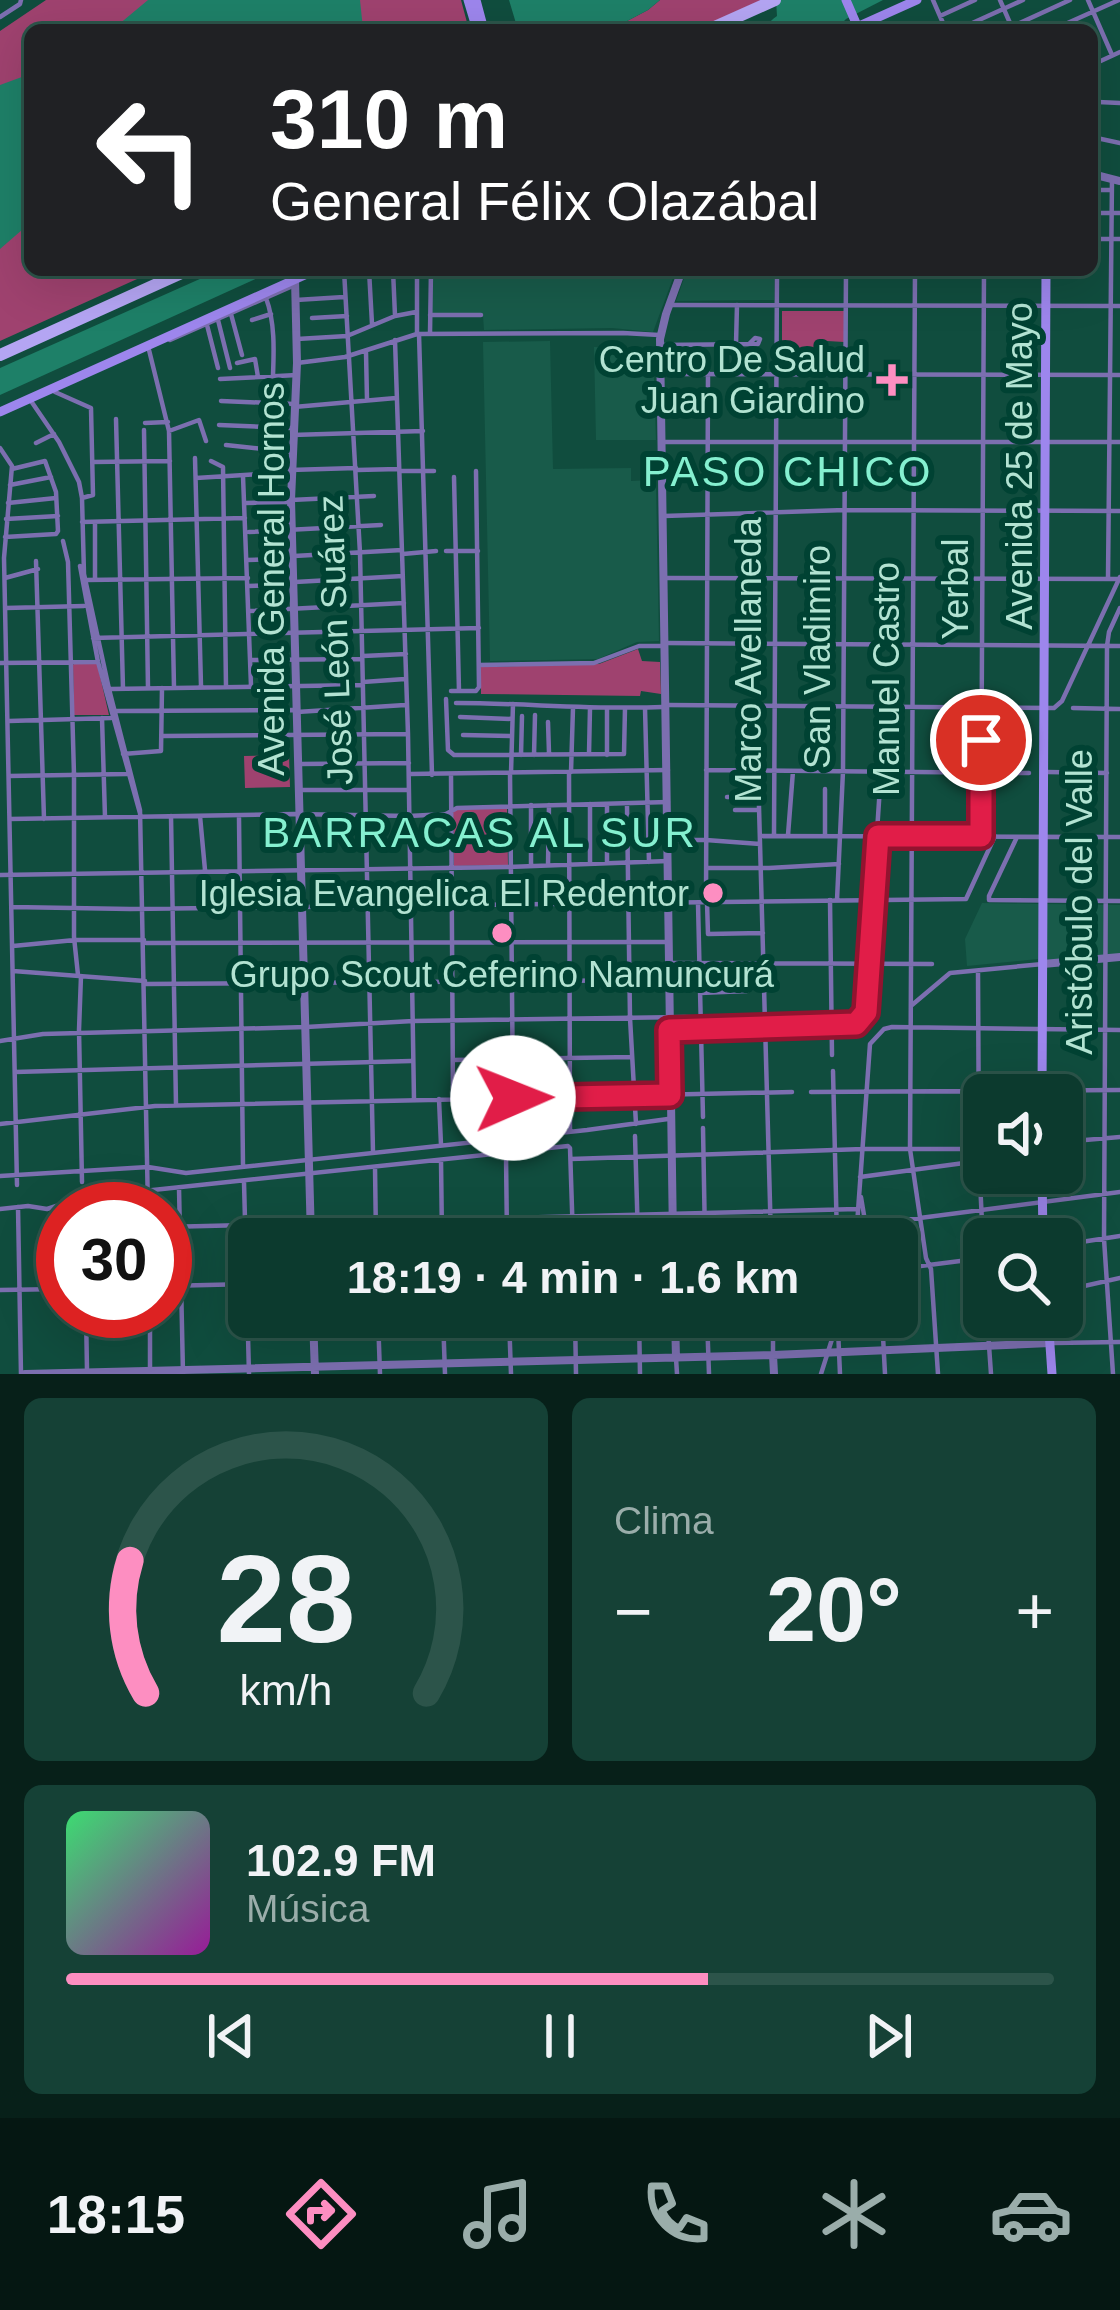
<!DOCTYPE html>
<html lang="es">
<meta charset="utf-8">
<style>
body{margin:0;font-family:Helvetica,sans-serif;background:#154136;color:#f1f3f6;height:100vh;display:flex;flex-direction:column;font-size:45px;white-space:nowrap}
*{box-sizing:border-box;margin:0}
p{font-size:39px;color:#9aadaa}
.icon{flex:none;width:66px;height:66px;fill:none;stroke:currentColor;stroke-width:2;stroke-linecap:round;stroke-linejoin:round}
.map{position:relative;height:1374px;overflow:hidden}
.side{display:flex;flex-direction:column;gap:24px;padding:24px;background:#072019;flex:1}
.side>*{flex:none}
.banner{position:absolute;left:24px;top:24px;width:1074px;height:252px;border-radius:18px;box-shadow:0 12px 48px #0002,0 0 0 3px #2c544a;background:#202124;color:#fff;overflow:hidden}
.controls{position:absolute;left:963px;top:1074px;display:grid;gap:24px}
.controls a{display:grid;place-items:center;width:120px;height:120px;border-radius:18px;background:#0c3a2e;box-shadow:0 12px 48px #0002,0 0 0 3px #2c544a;font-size:60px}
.speed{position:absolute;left:36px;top:1182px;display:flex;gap:24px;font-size:60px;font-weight:700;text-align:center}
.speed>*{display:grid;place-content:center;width:156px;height:156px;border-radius:50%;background:#0c3a2e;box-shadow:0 12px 48px #0002,0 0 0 3px #2c544a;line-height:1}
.speed .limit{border:18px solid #d22;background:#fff;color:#111}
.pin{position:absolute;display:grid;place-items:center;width:102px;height:102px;color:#fff;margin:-51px;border:6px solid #fff;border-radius:50%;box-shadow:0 3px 12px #0007}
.me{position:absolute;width:132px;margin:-66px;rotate:89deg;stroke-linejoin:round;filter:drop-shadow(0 0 9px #0008)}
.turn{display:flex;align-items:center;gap:42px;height:252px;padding:0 48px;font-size:54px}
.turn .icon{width:156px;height:156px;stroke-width:2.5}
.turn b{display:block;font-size:84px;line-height:102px}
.big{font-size:90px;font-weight:700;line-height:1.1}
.side .card{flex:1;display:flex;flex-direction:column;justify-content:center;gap:18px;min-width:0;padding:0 42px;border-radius:18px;background:#154136}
.side .dial{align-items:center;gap:0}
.dial svg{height:312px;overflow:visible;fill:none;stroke:#2c544a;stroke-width:7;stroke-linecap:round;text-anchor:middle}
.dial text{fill:#f1f3f6;stroke:none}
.song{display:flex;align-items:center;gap:36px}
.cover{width:144px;height:144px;border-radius:18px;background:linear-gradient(135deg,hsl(140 70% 55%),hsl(300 70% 35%))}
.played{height:12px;border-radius:6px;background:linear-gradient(90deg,#fd8ec1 65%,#2c544a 65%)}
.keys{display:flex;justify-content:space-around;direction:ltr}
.heat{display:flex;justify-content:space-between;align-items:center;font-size:66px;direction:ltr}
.side .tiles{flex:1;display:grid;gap:24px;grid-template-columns:1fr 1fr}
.card:last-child{grid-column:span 2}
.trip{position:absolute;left:228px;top:1218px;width:690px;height:120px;border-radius:18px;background:#0c3a2e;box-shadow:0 12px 48px #0002,0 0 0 3px #2c544a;font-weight:700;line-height:120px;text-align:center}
.tabs{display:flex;height:192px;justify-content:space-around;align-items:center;background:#051712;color:#9aadaa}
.tabs .icon{width:84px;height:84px}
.tabs .selected{color:#fd8ec1}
.tabs b{font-size:54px;color:#f1f3f6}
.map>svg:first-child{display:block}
.built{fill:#185b4a}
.green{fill:#9f426f}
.water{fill:#1e8068}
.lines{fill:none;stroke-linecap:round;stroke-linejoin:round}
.minor{stroke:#7c6fb0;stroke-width:4.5}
.tertiary{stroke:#7c6fb0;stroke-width:8}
.secondary{stroke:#9d86ed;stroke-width:9}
.primary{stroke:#b4a5f3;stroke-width:12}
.secondary-bridge{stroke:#9d86ed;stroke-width:9}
.route-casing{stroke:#92132f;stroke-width:30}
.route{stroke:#e11d48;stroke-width:21}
.poi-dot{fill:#fd8ec1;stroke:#004233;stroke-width:4.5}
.labels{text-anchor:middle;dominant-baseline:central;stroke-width:12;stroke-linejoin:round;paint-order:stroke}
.poi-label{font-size:36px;fill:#b2e3d2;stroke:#004233;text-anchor:end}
.street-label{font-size:36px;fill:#b2e3d2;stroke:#004233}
.quarter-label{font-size:42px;letter-spacing:3px;fill:#85f0d0;stroke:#004233}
</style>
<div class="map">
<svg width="1120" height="1374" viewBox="0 0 1120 1374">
<rect width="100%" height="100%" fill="#104d3e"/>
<path class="built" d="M432,270H676L653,332L612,328L484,330L483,316H431Z
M687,270H774V300L676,301Z
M550,341L553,469L631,468V481L653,480L656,483L659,641L637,642L598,659L490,661L483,342Z
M594,347L653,349L656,440H596Z
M982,903L1039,904L1038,959L967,966L965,939Z
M1047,904L1120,905V954L1047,961Z"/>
<path class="green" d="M46,0H461L469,30H30V270H157L0,341V31Z
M660,0H762L695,30H610L648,10Z
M782,311H844V342L827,341V355L844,358V372H782Z
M638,649L642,661L660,662L661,694L641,691L640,696L481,694V667L599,664Z
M75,663H97L109,715H74L73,665Z
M289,755L290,787L245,788L244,756Z
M507,808L508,865L454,866L453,812L457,809Z"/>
<path class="water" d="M148,0H360L363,29L112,30Z
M509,0H660L648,10L610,30H518Z
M776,0H883L846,19L835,30H759C767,26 771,20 777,16Z
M30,74V223L0,249V85Z
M220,270H275L0,395V368Z"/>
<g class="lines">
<path class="minor" d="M933,0L946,30
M1000,0L1013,30
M1088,0L1112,55
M940,16L975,0
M0,17L20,4L21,0
M1011,27L1070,0
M957,30L1023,0
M1052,30L1119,0
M1092,65L1120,52
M1098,102L1120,103
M1092,137L1120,143
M1092,190H1110
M1092,213H1120
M1092,239H1120
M344,270L360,553L373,1152
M369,270L372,324
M393,270L395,316
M915,270L910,1149L926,1258L931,1269L938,1374
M266,298C275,322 274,350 273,375
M296,300L344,297
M669,305L1120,306
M231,314L242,355
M430,315H481
M312,318L347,316
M218,320L230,368
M252,320L271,314
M207,325L218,368
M430,333L431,270
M417,334V270
M419,334L432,775
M297,339L347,336L395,316L416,312
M170,340L295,285
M395,340L408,734L414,1100
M736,344L737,305
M661,345L758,344L760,339L755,338L749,344
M149,350L169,431L174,688
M366,352L367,400
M237,363L255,359L258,377
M297,363L345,357L417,334L623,333L659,335
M664,374L1120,375
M220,379L297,375
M55,392L91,408L93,495L82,498
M31,401L59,442L79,482L82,498L84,574L109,689L140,810L148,1209
M221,401L294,404
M294,407L396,398
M116,419L123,689
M145,423L168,422
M219,425L291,428
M144,430L148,688
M169,431L199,420L206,441
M292,435L423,431
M663,442H1120
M36,443L54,434
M226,445L291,452
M0,448L12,466L4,558L17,1185
M195,458L201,686
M211,461L223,467L226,687
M93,462L170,461
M290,470L356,468
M357,470L399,469
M401,471H434
M243,476L251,686
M454,477L459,691
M196,478L290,472
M10,485L51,477
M291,500L374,496
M8,503L56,498
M246,503L288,502
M664,516L845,510L1120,511
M6,519L58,516
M82,522L245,518
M95,522V580
M249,532L381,525
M5,537L56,534L58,531L56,492L45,461L12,469
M63,541L68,562L74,775V937L78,975
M446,551H478
M403,554L436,551
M294,556L402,550
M247,560L290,559
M36,561L44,819
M80,566L98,662L141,817
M5,578L38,569
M665,578L1120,579
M1108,579L1112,179
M86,580L248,578
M295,582L403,576
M248,586L294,585
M6,608L84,606
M249,611L404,603
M93,638L479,628
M666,643L1120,646
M363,656L406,654
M250,660L362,659
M0,663L96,662
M479,665L594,663L639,646H662
M363,682L405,679
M111,689L363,685
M451,691H476L479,687L476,471
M446,699L448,750L454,755L624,754L625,708
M456,703C525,703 593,710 662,707
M668,705L1054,708L1062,701L1120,577
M645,708L649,862
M1073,708L1120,709
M116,711L297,710
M297,712L405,705
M460,717L512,719
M102,718L105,817
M9,721L111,718
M548,722L549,753
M463,735L512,736
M163,736L408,734
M123,754L161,751L162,688
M589,754L590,708
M521,755L522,716
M534,755L535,715
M607,755V708
M300,764L409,763
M706,770L1029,773
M758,771L771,1239
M569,772L570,1131
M571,772L573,708
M1047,772L1107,773
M510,773L513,1098
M511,773L513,704
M410,774L668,770
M451,774L453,1099
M9,776L127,774
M825,789V835
M300,790H408
M727,797H758
M590,804V864
M531,805V865
M607,805V863
M627,806L630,1018L636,1124
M735,810H759
M171,816L176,1105
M200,816L205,870
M239,818L243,1166
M10,819L294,814L409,816L446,814L457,808L668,802
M774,834L777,270
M788,835L793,771
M760,836L1120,837
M981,836L984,270
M1017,837L989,896V900L1120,901
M670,840H706L760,844
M548,865L549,805
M707,868H769L839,864
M0,875L507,867L668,861
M830,900L832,1055
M837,900L843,771L846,270
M706,902L708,373
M707,902L708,934L763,933
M698,903L703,1117
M12,907L130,909L966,899L995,836
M146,943L669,942
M13,946L75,940H144
M668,963L932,964
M13,971L145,981
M978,971L979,1161L984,1263
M81,976L79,1030L82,1182
M146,984L668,980
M700,993L747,991
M912,1005L950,973L1043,964
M777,1026H853L865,1015L881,771
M670,1029L766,1028
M0,1041L43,1034L306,1027L413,1021L684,1017L766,1019L775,1026
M453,1060L632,1057
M833,1071L837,1239
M15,1072L411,1061
M811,1092L1120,1090
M439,1099L441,1145
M504,1101L505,1137
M0,1124L155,1106L792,1092
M703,1128L705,1239
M635,1136L638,1239
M1062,1142L1120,1137
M506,1155L507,1239
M571,1159L863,1149H984
M441,1160L442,1239
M375,1167L376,1239
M0,1176L148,1167L186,1173L587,1130L668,1119
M860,1177L979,1161
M244,1182L249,1374
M179,1188L183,1374
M861,1197L868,1239
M18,1207L21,1374
M0,1209L28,1206L47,1209L72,1201L153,1190L568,1146L570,1148L573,1239
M858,1226L1120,1192
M165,1227L857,1209
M856,1239L870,1044L884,1029L892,1027L1120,1030
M1062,1245L1120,1236
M897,1269L984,1258
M165,1286L249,1284
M0,1290L63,1289
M1062,1291L1120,1278
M86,1311L87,1371
M150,1311V1371
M378,1317L380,1374
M443,1317L445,1374
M509,1317L511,1374
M575,1317L576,1374
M639,1317L640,1374
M707,1317L709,1374
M773,1317V1355
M882,1317L885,1374
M987,1317L991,1374
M838,1329L840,1374
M1054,1343L1120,1342
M676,1358L677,1374
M821,1374L839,1317
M1113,1374L1104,1239L1107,646L1109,632L1120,608"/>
<path class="tertiary" d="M1092,174L1120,181
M295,279L297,363L291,500L311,1239
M1043,964L1120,957
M673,1239L660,339L666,314L682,270
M313,1317L315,1374
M675,1317L676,1358
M773,1355L774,1374
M25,1374L773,1355L1050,1343"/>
<path class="secondary" d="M468,0L477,30
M476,0L484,30
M850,30L917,0
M0,412L316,270
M1042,1095L1046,270
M1042,1173L1043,1239
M1048,1317L1052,1374"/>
<path class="primary" d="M708,30L775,0
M0,355L188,270"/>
<path class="secondary-bridge" d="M846,0L859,30"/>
</g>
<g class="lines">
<defs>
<path id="route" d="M513,1098L670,1095L669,1030L856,1024L866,1012L878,836H981V740"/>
</defs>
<use href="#route" class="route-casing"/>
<use href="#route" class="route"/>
</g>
<g class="poi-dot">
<path d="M886 362h12v12h12v12h-12v12h-12v-12h-12v-12h12z"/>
<circle cx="713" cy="893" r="12"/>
<circle cx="502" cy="933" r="12"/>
</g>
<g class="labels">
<g class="poi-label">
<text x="865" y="359">Centro De Salud<tspan x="865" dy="41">Juan Giardino</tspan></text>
<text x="689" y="893">Iglesia Evangelica El Redentor</text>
<text x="502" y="974" text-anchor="middle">Grupo Scout Ceferino Namuncurá</text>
</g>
<g class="street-label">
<text transform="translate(1019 466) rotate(-90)">Avenida 25 de Mayo</text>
<text transform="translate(271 579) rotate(-90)">Avenida General Hornos</text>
<text transform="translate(955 589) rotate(-90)">Yerbal</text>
<text transform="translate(335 640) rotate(-92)">José León Suárez</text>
<text transform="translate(817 657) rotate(-90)">San Vladimiro</text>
<text transform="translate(748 660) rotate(-90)">Marco Avellaneda</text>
<text transform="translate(886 679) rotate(-90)">Manuel Castro</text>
<text transform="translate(1079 902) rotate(-90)">Aristóbulo del Valle</text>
</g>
<g class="quarter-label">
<text x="788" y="471">PASO CHICO</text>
<text x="480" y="832">BARRACAS AL SUR</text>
</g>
</g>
</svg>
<div class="controls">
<a><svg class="icon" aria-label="sound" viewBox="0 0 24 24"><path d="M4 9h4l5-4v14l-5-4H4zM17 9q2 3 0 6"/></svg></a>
<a><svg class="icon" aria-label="search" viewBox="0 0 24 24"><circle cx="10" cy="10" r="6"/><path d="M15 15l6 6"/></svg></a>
</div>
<div class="speed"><div class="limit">30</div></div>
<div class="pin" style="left:981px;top:740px;background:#d93025"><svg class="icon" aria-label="arrive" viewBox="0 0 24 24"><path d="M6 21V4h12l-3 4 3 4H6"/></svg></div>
<svg class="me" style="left:513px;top:1098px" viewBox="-20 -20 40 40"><circle r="19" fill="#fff"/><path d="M0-13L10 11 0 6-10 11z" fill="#e11d48"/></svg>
<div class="trip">18:19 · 4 min · 1.6 km</div>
<div class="banner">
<div class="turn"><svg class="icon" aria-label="left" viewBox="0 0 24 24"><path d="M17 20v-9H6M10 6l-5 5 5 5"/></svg><div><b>310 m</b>General Félix Olazábal</div></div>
</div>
</div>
<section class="side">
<div class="tiles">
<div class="card dial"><svg viewBox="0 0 100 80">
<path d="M14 69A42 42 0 1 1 86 69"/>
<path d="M14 69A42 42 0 0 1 10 35" stroke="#fd8ec1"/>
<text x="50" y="56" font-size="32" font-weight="700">28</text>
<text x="50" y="72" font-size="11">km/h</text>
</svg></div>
<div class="card"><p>Clima</p>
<div class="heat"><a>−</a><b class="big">20°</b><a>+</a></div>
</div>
<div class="card">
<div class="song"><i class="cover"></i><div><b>102.9 FM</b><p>Música</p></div></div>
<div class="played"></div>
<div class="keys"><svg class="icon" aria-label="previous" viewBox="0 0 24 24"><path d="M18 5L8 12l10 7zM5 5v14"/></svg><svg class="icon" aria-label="pause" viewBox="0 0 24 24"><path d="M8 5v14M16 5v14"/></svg><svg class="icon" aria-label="next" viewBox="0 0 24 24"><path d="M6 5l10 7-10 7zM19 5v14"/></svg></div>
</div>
</div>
</section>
<nav class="tabs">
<b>18:15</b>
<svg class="icon selected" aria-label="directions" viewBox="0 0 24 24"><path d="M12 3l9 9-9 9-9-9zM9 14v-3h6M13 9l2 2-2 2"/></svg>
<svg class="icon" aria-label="music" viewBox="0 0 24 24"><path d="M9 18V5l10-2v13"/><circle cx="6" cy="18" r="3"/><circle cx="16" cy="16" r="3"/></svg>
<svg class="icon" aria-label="phone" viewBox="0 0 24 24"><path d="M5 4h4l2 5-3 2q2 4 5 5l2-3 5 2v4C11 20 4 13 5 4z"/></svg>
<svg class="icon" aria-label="climate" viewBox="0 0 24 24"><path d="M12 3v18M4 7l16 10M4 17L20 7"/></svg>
<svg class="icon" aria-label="car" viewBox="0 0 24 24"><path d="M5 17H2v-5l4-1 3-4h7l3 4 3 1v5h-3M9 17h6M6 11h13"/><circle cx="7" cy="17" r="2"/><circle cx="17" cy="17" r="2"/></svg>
</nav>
